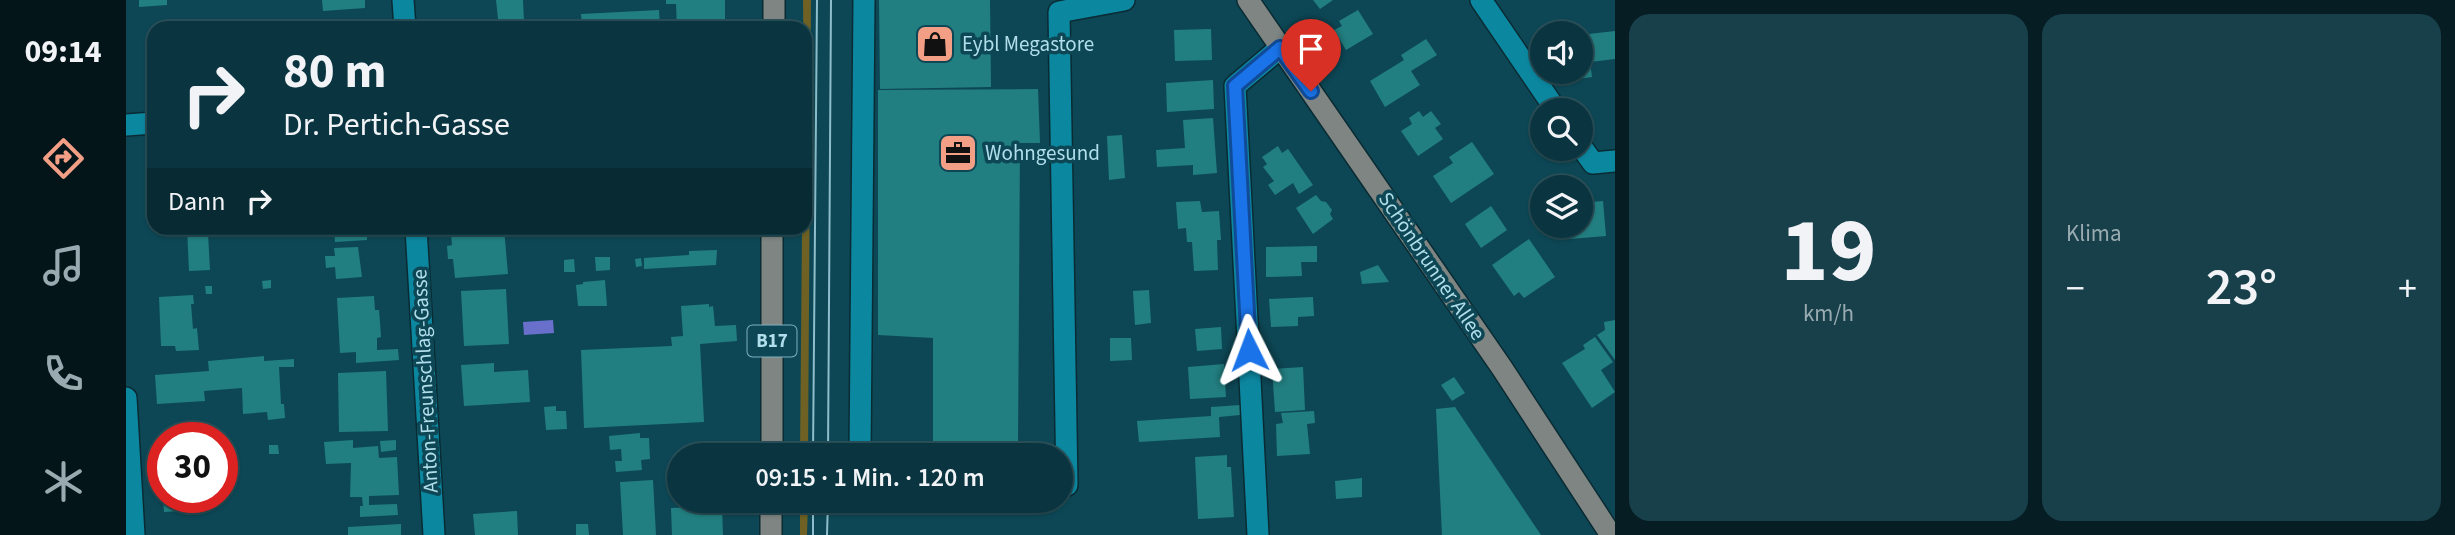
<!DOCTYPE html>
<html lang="de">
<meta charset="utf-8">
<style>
body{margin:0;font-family:"Source Sans 3",sans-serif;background:#18404b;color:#f1f3f6;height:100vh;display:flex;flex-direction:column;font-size:26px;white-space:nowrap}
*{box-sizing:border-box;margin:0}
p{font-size:23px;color:#99abb1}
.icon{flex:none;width:38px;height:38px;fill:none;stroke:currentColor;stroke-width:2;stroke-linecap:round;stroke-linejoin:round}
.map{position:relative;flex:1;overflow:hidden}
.sheet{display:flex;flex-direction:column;gap:14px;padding:14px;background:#061d23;width:840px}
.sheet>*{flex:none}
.banner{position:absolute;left:21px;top:21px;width:665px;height:214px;border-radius:21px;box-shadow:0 2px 5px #0004,0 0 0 2px #2a5059;background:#0a3540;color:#f1f3f6;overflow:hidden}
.controls{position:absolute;left:1404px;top:21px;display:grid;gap:14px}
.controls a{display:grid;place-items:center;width:63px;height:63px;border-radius:50%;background:#0a3540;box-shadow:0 2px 5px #0004,0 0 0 2px #2a5059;font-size:35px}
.speed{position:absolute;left:21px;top:422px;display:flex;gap:14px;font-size:35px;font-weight:700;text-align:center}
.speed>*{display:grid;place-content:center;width:91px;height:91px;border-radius:50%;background:#0a3540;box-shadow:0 2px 5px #0004,0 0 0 2px #2a5059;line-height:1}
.speed .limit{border:10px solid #d22;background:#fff;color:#111}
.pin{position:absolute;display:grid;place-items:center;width:60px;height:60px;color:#fff;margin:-72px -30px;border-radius:50% 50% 50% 0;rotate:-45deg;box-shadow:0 0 7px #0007}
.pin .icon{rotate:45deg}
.me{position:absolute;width:77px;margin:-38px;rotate:357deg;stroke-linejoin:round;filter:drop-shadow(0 0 5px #0008)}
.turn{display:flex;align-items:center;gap:24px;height:147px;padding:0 21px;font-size:32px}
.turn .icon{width:91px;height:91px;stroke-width:2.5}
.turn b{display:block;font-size:49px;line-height:60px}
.then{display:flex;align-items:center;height:66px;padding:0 21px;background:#0003;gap:14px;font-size:26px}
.big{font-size:52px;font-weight:600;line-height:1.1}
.sheet .tile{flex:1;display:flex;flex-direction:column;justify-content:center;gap:10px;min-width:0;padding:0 24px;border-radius:21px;background:#18404b}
.sheet .dial{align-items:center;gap:0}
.dial b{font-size:91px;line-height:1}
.heat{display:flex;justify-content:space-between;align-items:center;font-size:38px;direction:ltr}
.sheet .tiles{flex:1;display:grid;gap:14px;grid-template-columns:repeat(2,1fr)}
.trip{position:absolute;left:541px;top:443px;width:406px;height:70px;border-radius:35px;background:#0a3540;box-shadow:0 2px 5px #0004,0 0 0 2px #2a5059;font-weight:600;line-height:70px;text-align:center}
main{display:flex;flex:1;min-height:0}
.dock{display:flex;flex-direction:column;width:126px;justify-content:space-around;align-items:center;background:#04151a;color:#99abb1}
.dock .icon{width:49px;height:49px}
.dock .selected{color:#f39f85}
.dock b{font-size:32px;color:#f1f3f6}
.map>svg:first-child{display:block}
.green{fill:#6e6123}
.water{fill:#6970cc}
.building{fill:#227f81}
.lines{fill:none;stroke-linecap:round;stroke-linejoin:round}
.minor-casing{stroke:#0a2b33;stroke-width:24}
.major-casing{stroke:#0a2b33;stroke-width:24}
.minor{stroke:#0c87a0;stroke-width:21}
.major{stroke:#7e8582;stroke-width:21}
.tram{stroke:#8ebecb;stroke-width:2}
.route-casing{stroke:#114b97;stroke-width:18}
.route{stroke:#1a73e8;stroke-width:12}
.labels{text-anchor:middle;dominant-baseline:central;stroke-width:7;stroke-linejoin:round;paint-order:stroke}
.shield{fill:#0d4755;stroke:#80b1be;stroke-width:2}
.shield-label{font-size:19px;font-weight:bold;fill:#b1deeb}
.poi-label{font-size:21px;fill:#b1deeb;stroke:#0d4755;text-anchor:start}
.street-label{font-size:21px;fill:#b1deeb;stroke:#0d4755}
</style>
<main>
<nav class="dock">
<b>09:14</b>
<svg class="icon selected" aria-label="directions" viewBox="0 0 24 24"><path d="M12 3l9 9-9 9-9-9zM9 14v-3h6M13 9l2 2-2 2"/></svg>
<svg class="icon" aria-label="music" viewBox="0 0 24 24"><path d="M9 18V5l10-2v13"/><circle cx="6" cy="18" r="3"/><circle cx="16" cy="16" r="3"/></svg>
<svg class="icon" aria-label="phone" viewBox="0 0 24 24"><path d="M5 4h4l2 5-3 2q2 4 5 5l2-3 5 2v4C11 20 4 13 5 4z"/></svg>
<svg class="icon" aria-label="climate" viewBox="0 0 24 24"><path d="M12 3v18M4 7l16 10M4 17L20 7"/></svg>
</nav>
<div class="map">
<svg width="1489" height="535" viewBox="0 0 1489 535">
<rect width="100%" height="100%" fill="#0d4755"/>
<path class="green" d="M677,0H685L682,455H674L676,228H679Z
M674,501H682L681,535H674Z"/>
<path class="water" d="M427,320L428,333L398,335L397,322Z"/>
<path class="building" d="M13,0H41V5L13,7Z
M196,0H239V8L197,11Z
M370,0H397L398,22L419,20L420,28H373Z
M540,0H599V28H551L550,4H540Z
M753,0H864L865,87L754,89Z
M1187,0H1207L1194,9Z
M533,10L534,28H456L455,14Z
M1232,10L1247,34L1220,50L1208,30L1216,26L1213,21Z
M1085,29L1086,60L1049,61L1048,30Z
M1489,31V59L1464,62L1466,77L1445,80L1444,72H1454V35Z
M1300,39L1311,55L1285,71L1294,85L1259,107L1244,81L1278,60L1275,55Z
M28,61V84H21L19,62Z
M1087,80L1088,109L1041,112L1040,83Z
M912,89L914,143H894L892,448L807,447V338L752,335V90Z
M1293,111L1297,117L1305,111L1315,124L1309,128L1317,139L1292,156L1275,131L1286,124L1283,118Z
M1087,118L1091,173L1067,175V165L1031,167L1030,150L1059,148L1057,120Z
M996,135L999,178L983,180L981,136Z
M1346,142L1368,174L1325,203L1307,176L1327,163L1323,157Z
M1152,146L1156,153L1162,149L1187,185L1173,194L1167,183L1149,195L1142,185L1148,181L1137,167L1141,164L1136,157Z
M28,158V190H21L20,159Z
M1190,195L1195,201L1200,202L1206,210L1204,214L1207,219L1187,234L1170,208Z
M1074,201L1076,212L1093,211L1095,240H1091L1092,270L1068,271L1066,242H1061L1060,228L1052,229L1050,202Z
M1477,201L1480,236L1444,239L1443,226H1454V203Z
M20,205H28V213H21Z
M1365,206L1381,230L1355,248L1339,224Z
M61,228H73V233H82L84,270L63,271Z
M208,228H241V240L209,242Z
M319,228H378L382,274L329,278L327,259H322L321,246L326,245L325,234H320Z
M492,228H505L506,231L499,235L492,232Z
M1403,239L1429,277L1398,298L1393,292L1388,296L1366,265Z
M1191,246V262H1175L1176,276L1140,277V247Z
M232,247L236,277L210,279L209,267L200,268L199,256H209L208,248Z
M591,250L590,265L518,269V258L563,255V251Z
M469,257H484V270L470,271Z
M515,258L516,266L510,267L509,259Z
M448,259L449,272H438V260Z
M1252,265L1263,282L1236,284L1234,272Z
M145,280V288L137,289L136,281Z
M479,280L481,306H452L450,285L457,284V282Z
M79,286H86V294H80Z
M380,289L383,344L338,346L335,291Z
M1023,290L1025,323L1009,325L1007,291Z
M67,295L68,304H65L67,329L71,328L73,350L50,351L49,346H35L33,297Z
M248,296L249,310H253L254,322L255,337L251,338V350L272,349L273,360L230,363V352L214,353L211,298Z
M1187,297L1188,316L1172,317V326L1145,327L1143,299Z
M583,304V307L587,306L589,326L610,325L611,341L574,344L578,422L458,428L455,350L546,346L545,337L557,336L555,306Z
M1489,320V360L1471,335L1479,330L1478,322Z
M1095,327L1096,349L1071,351L1069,329Z
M1469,337L1487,362L1475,370L1489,392L1466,408L1436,363L1459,349L1457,345Z
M984,338H1005L1006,360L984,361Z
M138,356V361L168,359V367H153L155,404H158L159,418L142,420L141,412L117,414L116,388L78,391L79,401L31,404L29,375L83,371L82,361Z
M368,363V372L402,370L404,402L338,406L335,365Z
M1098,364L1100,397L1064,399L1062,367Z
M1177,367L1179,410L1149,412L1146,369Z
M260,371L262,431L213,432L212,373Z
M1328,377L1339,393L1326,401L1315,385Z
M1114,405V415L1093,417L1094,437L1013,442L1011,421L1085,416V407Z
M430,406V411H440L441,429L420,430L418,407Z
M1329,407L1415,535H1316L1310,409Z
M1188,411L1189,423L1181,424L1184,454L1151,456L1150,424L1157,423L1155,413Z
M514,433V438H523L524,459L515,460L516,470L490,472L489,461H496L495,449L484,450L483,436Z
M227,440V448L252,446L253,458L271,457L273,495L243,496V505L271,504L272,515L234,517V506H237L236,497H224L225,463L200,464L198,442Z
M270,440V450L255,452L254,441Z
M143,445H152L153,454H143Z
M1101,455V467H1105L1108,517L1072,519L1069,457Z
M543,478H553V492L544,493Z
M1236,478V497L1210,499L1209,481Z
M527,480L530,535H497L494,482Z
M37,497H89V509L38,512Z
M596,506L597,535H546L545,508Z
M391,511L392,535H349L347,514Z
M275,524V535H222V527Z
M450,524H462L463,535H450Z"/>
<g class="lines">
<defs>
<path id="minor" d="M277,0L279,28
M1355,0L1430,110
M0,125L28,123
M1454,145L1467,163L1489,161
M290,228L308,535
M0,398L8,535
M734,455L738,0
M934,485H941L933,12L998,0
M1132,535L1109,86L1154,48"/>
<path id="major" d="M1122,0L1376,368L1485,535
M648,28V0
M646,455V228
M645,535V500"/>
</defs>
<use href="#minor" class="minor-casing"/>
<use href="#major" class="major-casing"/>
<use href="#minor" class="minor"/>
<use href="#major" class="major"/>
<path class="tram" d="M687,455L691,0
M702,455L705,0
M687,535V500
M701,535L702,500"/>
</g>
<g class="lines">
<defs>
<path id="route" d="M1123,350L1109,86L1154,48L1185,91"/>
</defs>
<use href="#route" class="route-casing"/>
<use href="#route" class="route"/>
</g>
<defs>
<symbol id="shop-square" viewBox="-11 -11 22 22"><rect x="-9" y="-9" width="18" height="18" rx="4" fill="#f39f85" stroke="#0d4755"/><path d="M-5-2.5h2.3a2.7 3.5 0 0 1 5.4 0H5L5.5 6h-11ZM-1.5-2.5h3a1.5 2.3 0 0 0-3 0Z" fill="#111"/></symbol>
<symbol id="office-square" viewBox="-11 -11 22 22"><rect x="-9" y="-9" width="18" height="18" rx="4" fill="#f39f85" stroke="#0d4755"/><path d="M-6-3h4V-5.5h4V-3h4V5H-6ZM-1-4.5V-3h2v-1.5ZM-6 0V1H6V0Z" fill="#111"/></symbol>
</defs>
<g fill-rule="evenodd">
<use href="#shop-square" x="787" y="22" width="44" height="44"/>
<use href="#office-square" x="810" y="131" width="44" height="44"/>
</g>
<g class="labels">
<rect class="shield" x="621.5" y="325.5" width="49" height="31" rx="5"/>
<g class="shield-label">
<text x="646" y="341">B17</text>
</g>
<g class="poi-label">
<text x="836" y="44">Eybl Megastore</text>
<text x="859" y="153">Wohngesund</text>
</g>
<g class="street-label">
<text transform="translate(1306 266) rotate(56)">Schönbrunner Allee</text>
<text transform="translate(299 381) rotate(-93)">Anton-Freunschlag-Gasse</text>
</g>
</g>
</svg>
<div class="controls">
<a><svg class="icon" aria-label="sound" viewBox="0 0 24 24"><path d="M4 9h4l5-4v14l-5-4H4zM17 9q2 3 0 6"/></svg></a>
<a><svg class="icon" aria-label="search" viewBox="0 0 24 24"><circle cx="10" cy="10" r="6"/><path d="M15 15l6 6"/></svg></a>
<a><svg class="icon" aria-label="layers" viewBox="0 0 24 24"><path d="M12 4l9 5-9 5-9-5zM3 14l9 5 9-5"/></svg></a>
</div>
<div class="speed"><div class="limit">30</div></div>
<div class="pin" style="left:1185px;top:91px;background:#d93025"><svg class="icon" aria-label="arrive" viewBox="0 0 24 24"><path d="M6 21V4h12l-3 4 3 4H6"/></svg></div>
<svg class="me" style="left:1123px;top:350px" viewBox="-20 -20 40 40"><path d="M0-17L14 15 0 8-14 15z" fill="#1a73e8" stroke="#fff" stroke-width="4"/></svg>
<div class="trip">09:15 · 1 Min. · 120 m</div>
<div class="banner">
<div class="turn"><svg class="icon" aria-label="right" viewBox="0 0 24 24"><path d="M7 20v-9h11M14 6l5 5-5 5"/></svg><div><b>80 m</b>Dr. Pertich-Gasse</div></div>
<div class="then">Dann<svg class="icon" aria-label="right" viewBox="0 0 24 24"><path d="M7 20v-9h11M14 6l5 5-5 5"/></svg></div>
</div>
</div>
<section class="sheet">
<div class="tiles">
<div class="tile dial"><b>19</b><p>km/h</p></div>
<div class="tile"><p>Klima</p>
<div class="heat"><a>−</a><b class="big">23°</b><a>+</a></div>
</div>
</div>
</section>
</main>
